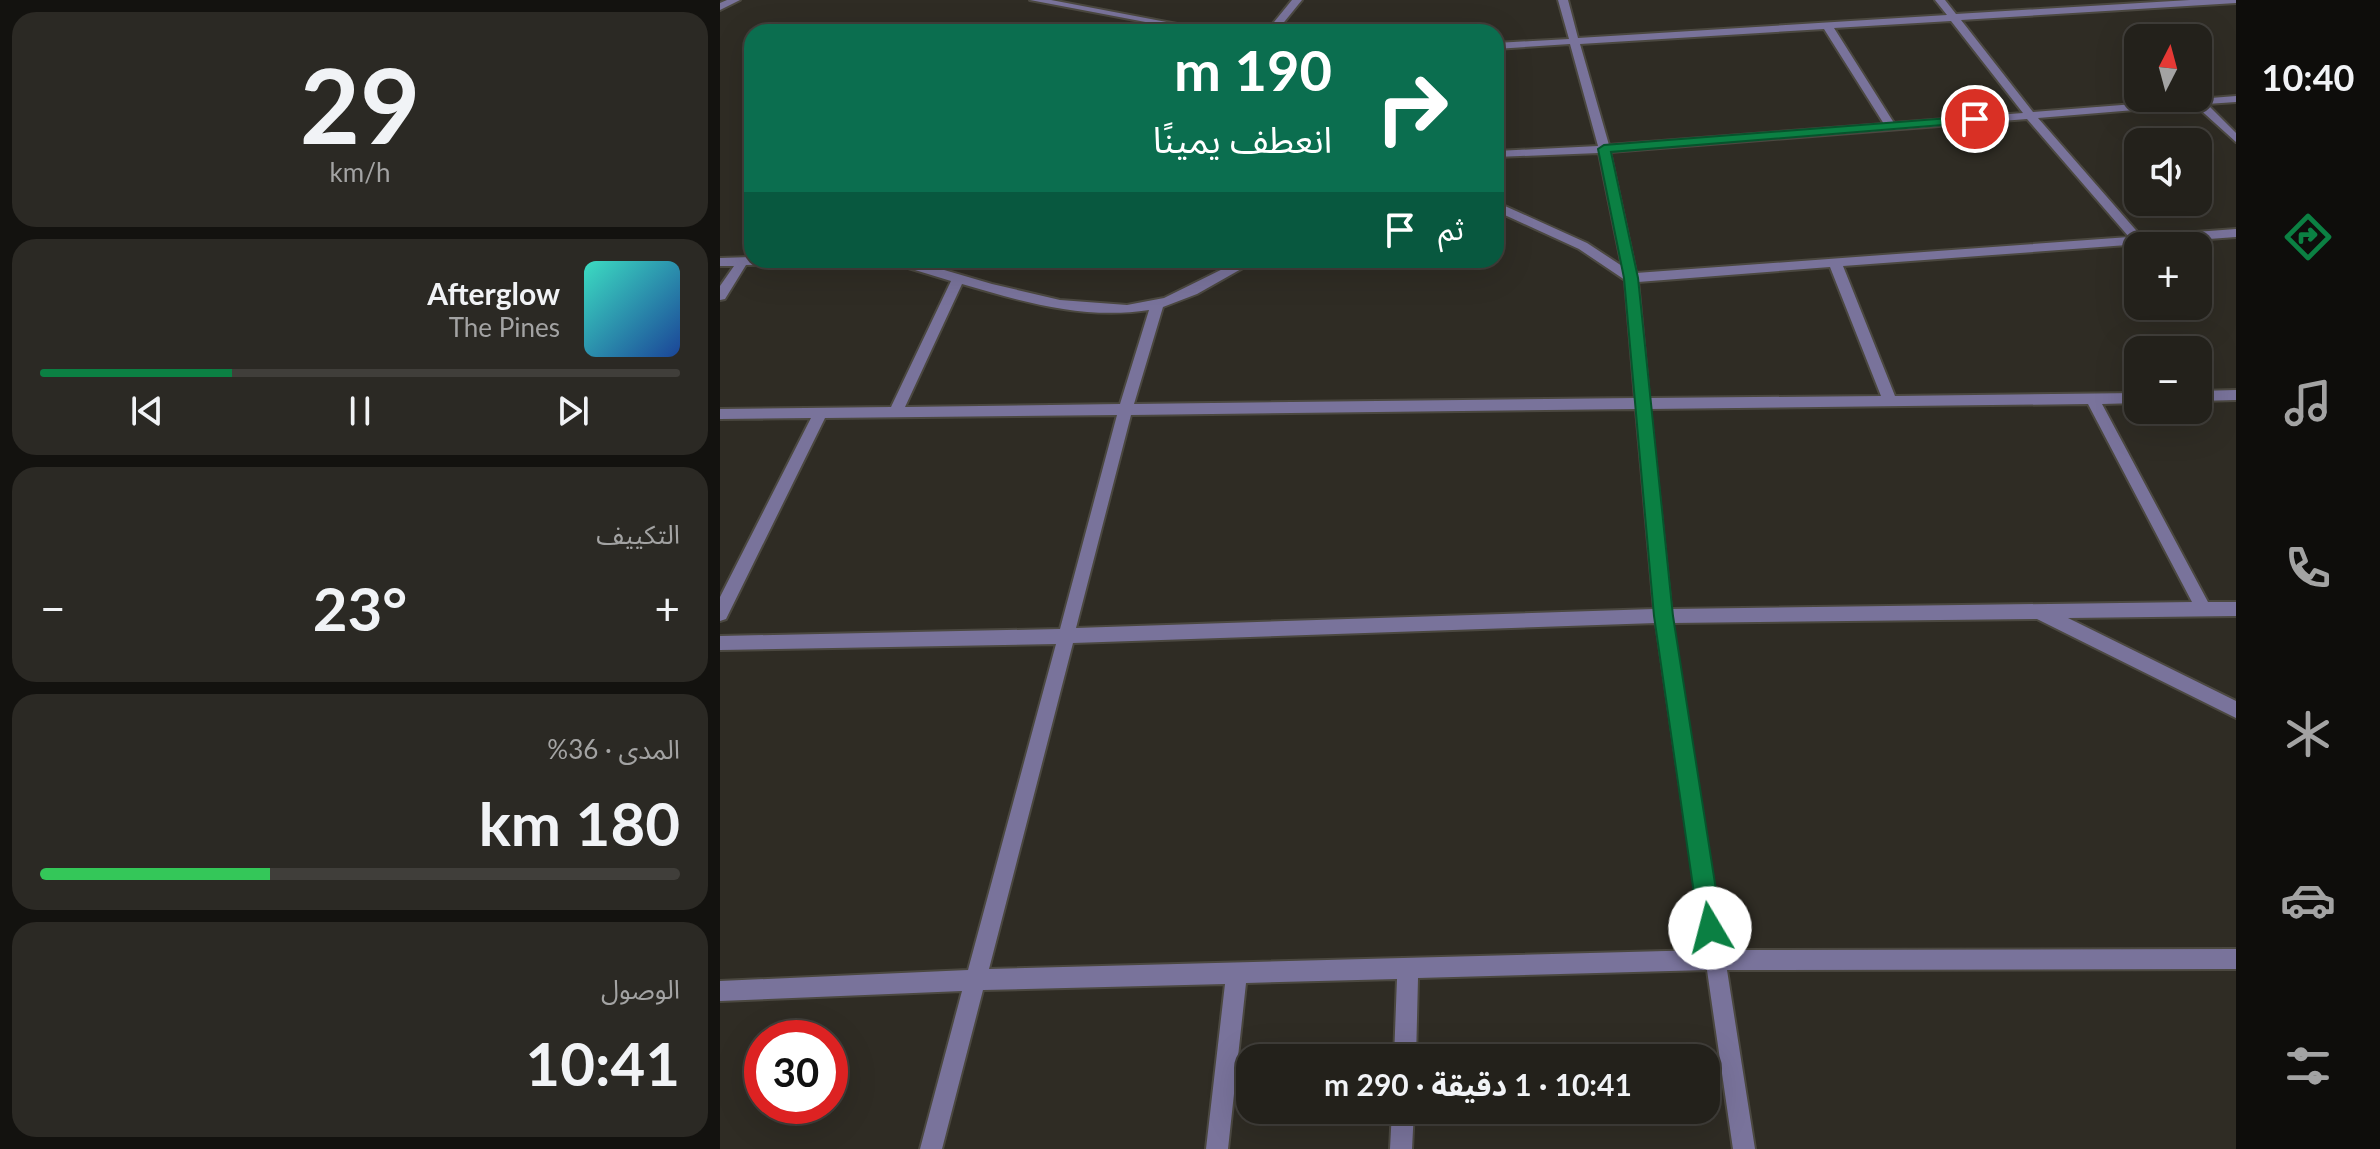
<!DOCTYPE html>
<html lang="ar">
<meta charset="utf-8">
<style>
body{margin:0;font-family:Lato,"Noto Sans Arabic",sans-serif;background:#2b2924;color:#f1f3f6;direction:rtl;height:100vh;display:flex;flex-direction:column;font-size:30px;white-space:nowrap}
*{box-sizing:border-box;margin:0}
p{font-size:26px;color:#a3a3a3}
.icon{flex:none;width:44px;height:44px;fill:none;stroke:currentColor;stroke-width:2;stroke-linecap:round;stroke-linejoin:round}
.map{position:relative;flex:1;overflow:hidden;direction:ltr}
.side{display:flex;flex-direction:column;gap:12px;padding:12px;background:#13120f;width:720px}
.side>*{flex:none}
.hud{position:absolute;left:24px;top:24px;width:760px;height:244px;border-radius:24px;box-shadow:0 8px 32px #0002,0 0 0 2px #403e3a;direction:rtl;background:#0b6e4f;color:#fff;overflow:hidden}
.needle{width:52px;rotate:6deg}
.buttons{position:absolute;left:1404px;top:24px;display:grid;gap:16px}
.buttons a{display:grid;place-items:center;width:88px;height:88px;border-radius:16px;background:#23211b;box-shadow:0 8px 32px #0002,0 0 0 2px #403e3a;font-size:40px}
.speed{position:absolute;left:24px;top:1020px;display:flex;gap:16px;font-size:40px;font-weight:700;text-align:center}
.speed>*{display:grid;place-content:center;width:104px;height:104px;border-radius:50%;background:#23211b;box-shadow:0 8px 32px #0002,0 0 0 2px #403e3a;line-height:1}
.speed .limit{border:12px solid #d22;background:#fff;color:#111}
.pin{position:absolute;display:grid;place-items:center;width:68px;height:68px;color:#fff;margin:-34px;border:4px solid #fff;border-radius:50%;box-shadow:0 2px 8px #0007}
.me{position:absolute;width:88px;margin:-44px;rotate:352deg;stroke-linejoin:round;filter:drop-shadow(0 0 6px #0008)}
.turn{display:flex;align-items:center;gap:28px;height:168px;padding:0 40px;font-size:36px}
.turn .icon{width:104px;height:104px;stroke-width:2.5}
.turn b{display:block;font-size:56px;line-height:68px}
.then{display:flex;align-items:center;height:76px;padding:0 40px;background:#0003;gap:16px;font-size:30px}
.big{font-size:60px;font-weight:700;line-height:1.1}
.side .card{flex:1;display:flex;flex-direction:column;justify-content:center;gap:12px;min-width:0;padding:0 28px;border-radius:24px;background:#2b2924}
.side .dial{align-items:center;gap:0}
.dial b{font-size:104px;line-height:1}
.song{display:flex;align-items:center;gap:24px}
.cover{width:96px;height:96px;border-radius:12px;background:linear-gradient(135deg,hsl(170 70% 55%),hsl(220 70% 35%))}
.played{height:8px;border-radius:4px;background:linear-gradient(90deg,#0b8043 30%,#403e3a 30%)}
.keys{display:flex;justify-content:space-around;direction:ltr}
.heat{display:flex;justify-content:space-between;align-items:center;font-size:44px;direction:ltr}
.charge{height:12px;border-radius:6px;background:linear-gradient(90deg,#34c759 36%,#403e3a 0)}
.trip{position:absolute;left:516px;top:1044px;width:484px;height:80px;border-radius:24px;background:#23211b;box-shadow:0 8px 32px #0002,0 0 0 2px #403e3a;font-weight:700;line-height:80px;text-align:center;direction:rtl}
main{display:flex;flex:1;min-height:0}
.tabs{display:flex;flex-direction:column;width:144px;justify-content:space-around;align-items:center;background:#0e0d0b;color:#a3a3a3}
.tabs .icon{width:56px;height:56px}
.tabs .active{color:#0b8043}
.tabs b{font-size:36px;color:#f1f3f6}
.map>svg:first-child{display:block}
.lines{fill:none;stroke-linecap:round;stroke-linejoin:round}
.minor-casing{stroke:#4b4840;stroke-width:4}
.minor{fill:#79739b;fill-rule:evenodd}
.route{fill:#0b8043;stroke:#07532c;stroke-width:2}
</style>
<main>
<nav class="tabs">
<b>10:40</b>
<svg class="icon active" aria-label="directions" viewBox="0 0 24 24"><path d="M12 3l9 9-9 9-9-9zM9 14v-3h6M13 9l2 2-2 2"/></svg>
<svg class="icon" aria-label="music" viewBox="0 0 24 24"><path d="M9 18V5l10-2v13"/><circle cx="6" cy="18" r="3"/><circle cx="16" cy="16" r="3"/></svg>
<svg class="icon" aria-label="phone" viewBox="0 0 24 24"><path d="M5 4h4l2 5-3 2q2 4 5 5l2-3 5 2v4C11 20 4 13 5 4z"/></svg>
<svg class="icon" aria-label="climate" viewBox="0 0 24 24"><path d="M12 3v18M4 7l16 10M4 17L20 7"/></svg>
<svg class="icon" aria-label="car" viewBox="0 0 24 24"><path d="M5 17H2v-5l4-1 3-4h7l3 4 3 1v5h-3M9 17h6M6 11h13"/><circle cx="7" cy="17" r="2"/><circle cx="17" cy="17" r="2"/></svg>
<svg class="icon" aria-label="filters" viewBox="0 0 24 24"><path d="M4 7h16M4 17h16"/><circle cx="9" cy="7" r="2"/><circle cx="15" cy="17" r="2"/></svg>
</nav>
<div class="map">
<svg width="1516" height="1149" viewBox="0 0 1516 1149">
<rect width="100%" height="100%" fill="#2f2c24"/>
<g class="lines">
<defs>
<path id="minor" d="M7,0H20L0,10V3Z
M310,0H331L499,32H478Z
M572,0H582L556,32H546Z
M838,0H848L858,38L1227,15L1215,0H1225L1236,14L1470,0H1516V3L1241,20L1313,112L1516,96V102L1487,104L1516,133V142L1475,105L1318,118L1421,236L1516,229V237L1123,266L1175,396L1418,393V403L1382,404L1488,602H1516V616L1348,618L1516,701V718L1317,619L952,623L1004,950L1516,949V969L1007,970L1035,1149H1013L987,970L698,978L696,1058H674L677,979L526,983L508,1149H486L505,984L263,990L222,1149H200L242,991L0,1001V981L248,970L336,644L0,650V636L340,629L397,415L105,418L6,619L0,621V597L91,418L0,419V409L171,407L231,281L172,263L170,260H190L272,284L340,300L407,305L444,298L521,260H537L477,294L443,307L414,404L915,398L905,280L859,249L776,211V202L867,243L902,266L879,153L776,157V151L878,146L850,44L776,49V43L849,39ZM1231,21L1303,113L1174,123L1114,28ZM1104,29L1164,124L889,145L860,44ZM1307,119L1409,237L916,273L890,152ZM1110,267L1161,396L929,398L918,282ZM242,284C303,302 365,320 429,310L400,404L185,407ZM1368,404L1472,602L951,609L930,409ZM916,409L934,609L356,628L411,415ZM936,623L984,950L269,969L353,643Z
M32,257V260H77L71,264L26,265L5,299L0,300V286L14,266H0V258Z
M1516,390V400L1478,401V391Z
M672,1110H694L692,1149H670Z"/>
</defs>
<use href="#minor" class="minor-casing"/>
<use href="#minor" class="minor"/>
</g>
<path class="route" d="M1255,116L1261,119L1259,122L891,152L918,278L953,616L1002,928L998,936L990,940L982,936L979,928L934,616L904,278L878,149L884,145Z"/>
</svg>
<div class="buttons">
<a><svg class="needle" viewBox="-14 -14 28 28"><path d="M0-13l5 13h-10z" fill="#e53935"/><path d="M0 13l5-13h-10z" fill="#a3a3a3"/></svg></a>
<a><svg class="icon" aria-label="sound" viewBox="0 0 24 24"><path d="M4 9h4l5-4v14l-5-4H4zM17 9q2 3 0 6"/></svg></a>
<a>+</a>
<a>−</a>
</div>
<div class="speed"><div class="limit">30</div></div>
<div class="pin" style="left:1255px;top:119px;background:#d93025"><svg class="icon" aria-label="arrive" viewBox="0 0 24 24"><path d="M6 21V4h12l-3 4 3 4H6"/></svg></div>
<svg class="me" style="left:990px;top:928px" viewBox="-20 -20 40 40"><circle r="19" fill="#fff"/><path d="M0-13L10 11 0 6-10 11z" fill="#0b8043"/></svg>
<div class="trip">10:41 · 1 دقيقة · 290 m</div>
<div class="hud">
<div class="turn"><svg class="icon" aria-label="right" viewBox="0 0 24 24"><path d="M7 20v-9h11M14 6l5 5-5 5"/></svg><div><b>190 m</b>انعطف يمينًا</div></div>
<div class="then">ثم<svg class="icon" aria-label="arrive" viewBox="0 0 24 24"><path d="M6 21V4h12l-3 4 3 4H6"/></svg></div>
</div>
</div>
<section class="side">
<div class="card dial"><b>29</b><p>km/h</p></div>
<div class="card">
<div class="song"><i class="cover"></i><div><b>Afterglow</b><p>The Pines</p></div></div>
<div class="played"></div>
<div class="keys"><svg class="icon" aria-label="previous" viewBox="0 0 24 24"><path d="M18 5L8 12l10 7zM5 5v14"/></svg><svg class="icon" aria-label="pause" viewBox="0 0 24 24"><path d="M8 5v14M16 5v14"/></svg><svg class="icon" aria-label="next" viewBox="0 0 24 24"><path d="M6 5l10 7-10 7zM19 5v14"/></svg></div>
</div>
<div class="card"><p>التكييف</p>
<div class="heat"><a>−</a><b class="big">23°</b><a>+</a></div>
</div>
<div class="card"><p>المدى · 36%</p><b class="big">180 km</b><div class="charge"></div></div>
<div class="card"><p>الوصول</p><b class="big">10:41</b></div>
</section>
</main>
